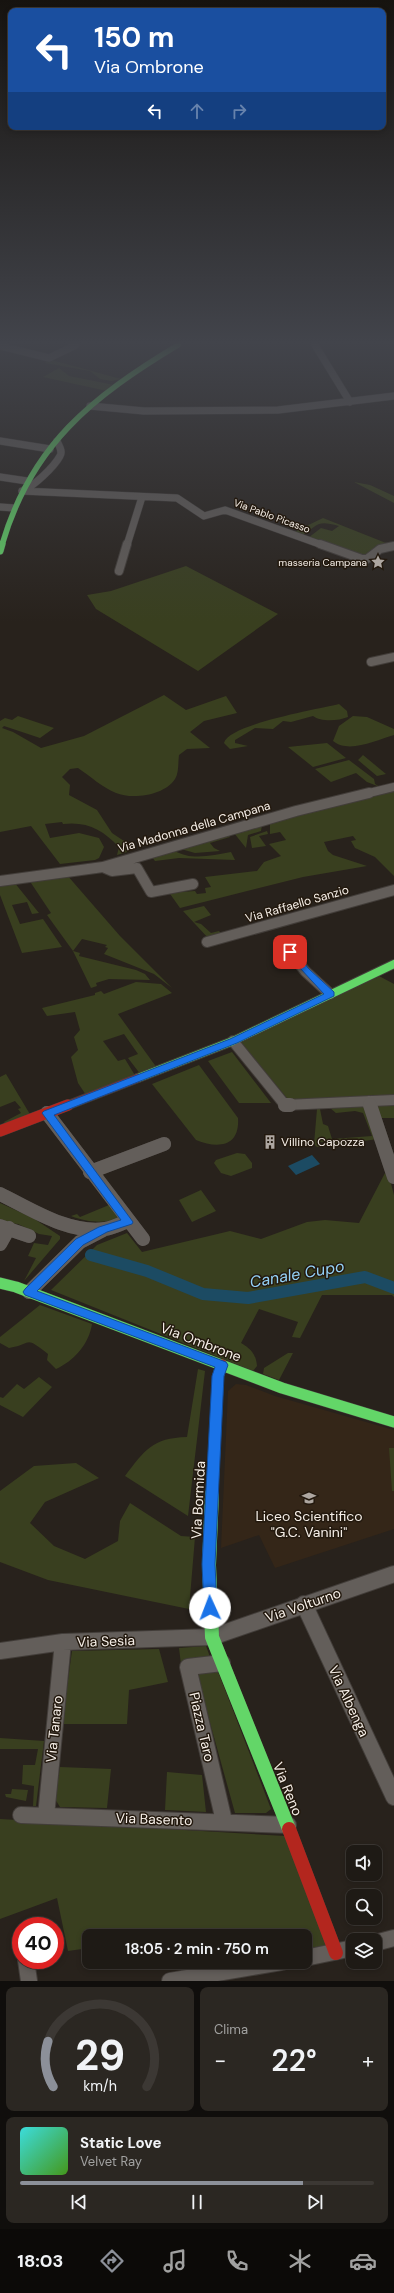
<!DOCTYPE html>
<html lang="it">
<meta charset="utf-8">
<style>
body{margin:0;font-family:"DM Sans",sans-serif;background:#2b2722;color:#f1f3f6;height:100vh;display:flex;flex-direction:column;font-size:15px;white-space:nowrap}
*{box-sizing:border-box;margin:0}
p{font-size:13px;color:#a1a1a0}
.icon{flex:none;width:22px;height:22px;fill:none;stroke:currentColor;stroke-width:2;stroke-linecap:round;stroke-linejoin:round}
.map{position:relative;height:1981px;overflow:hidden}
.drawer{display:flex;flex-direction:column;gap:6px;padding:6px;background:#100e0c;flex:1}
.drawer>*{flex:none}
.guide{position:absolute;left:8px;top:8px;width:378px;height:122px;border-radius:8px;box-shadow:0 2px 6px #0003,0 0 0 1px #3c3834;background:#1a4fa0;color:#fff;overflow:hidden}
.fabs{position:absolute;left:346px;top:1845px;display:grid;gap:8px}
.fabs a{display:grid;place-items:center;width:36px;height:36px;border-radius:8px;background:#1e1a15;box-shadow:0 2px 6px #0003,0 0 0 1px #3c3834;font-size:20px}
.speed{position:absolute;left:12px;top:1917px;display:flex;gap:8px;font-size:20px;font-weight:700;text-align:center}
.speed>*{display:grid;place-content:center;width:52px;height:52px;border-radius:50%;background:#1e1a15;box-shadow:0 2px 6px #0003,0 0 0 1px #3c3834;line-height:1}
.speed .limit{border:6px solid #d22;background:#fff;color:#111}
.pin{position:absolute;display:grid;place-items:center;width:34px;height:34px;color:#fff;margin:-17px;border-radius:8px;box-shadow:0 2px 6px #0006}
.me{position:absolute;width:44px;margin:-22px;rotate:358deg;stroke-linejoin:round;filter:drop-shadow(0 0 3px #0008)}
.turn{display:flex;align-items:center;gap:14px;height:84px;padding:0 20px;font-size:18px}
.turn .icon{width:52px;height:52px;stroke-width:2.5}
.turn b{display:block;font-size:28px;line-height:34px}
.lanes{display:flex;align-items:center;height:38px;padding:0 20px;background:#0003;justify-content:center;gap:20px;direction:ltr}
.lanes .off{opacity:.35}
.big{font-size:30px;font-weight:600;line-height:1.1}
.drawer .card{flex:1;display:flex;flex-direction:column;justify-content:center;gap:6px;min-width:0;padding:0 14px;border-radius:8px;background:#2b2722}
.drawer .dial{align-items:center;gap:0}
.dial svg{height:104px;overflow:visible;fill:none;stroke:#3c3834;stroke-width:7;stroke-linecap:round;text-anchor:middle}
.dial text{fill:#f1f3f6;stroke:none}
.song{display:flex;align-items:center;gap:12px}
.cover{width:48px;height:48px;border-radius:6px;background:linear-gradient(135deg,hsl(180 70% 55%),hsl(100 70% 35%))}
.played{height:4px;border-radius:2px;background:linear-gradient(90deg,#8c9099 80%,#3c3834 80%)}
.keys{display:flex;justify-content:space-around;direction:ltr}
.heat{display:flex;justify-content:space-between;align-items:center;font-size:22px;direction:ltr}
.drawer .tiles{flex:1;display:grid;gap:6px;grid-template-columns:1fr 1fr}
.card:last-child{grid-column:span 2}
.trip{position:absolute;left:82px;top:1929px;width:230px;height:40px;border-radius:8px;background:#1e1a15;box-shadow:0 2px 6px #0003,0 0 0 1px #3c3834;font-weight:600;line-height:40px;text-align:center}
.menu{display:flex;height:64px;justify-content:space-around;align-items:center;background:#0c0a08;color:#a1a1a0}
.menu .icon{width:28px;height:28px}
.menu .on{color:#8c9099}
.menu b{font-size:18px;color:#f1f3f6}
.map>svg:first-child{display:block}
.built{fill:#342618}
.green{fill:#393f1f}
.water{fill:#1c4b63}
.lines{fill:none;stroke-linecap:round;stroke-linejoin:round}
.canal{stroke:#1c4b63;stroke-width:12}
.street-far4-casing{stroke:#423d39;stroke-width:8}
.street-far3-casing{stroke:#423d39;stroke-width:10}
.street-far2-casing{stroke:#423d39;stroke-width:12}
.street-far1-casing{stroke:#423d39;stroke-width:14}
.street-casing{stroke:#423d39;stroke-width:18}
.fast-far4-casing{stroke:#423d39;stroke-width:6}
.fast-far3-casing{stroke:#423d39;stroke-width:8}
.fast-far2-casing{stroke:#423d39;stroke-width:10}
.fast-far1-casing{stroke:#423d39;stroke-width:12}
.fast-casing{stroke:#423d39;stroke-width:14}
.jam-far2-casing{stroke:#423d39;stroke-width:10}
.jam-far1-casing{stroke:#423d39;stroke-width:12}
.jam-casing{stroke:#423d39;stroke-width:14}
.street-far4{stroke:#635e5a;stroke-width:7}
.street-far3{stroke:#635e5a;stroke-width:8}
.street-far2{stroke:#635e5a;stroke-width:10}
.street-far1{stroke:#635e5a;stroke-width:14}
.street{stroke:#635e5a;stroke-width:16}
.fast-far4{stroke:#63d668;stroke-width:5.5}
.fast-far3{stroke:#63d668;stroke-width:7}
.fast-far2{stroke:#63d668;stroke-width:8}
.fast-far1{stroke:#63d668;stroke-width:11}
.fast{stroke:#63d668;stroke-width:14}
.jam-far2{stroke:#b3261e;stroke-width:8}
.jam-far1{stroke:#b3261e;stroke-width:11}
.jam{stroke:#b3261e;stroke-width:14}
.route{fill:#1a73e8;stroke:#114b97}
.labels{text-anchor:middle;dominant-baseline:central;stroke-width:3;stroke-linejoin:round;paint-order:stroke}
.far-street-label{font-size:10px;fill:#f6efe8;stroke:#23190e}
.far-poi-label{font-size:10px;fill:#f6efe8;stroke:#23190e;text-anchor:end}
.street-label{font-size:12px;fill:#f6efe8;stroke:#23190e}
.poi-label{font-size:12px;fill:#f6efe8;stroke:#23190e;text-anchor:start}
.near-street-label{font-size:14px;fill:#f6efe8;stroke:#23190e}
.near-poi-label{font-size:14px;fill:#f6efe8;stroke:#23190e}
.near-water-label{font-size:16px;font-style:italic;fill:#94d1f6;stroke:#23190e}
</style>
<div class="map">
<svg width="394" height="1981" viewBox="0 0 394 1981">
<rect width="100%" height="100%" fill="#28221c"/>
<path class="built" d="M236,1384L246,1385L275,1396L394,1430V1529L275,1568L259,1535L221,1548L228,1391Z"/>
<path class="green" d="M48,359L121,379L111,381L100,379L90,371L45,363Z
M59,368L69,376L114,385L107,391L43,377Z
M354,482L370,485L394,496V503Z
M323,518L386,543L367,557L308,538L321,528L332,531L339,526C317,520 319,524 302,536L294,532Z
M186,566L278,614L198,671L96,609L87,595L111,591Z
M164,695L186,710L226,696L237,713L204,721L190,732L210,748L187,749L179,755C178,762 179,773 175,779C165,795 133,800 116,793C103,788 90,776 78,768L70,769L62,777L70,785L69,795L97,810L112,833L127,843V852L117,855L119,847C103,830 87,821 63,824L62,822L45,824L50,838L79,833L99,838L104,847L99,858L95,860L60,864L31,826L0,832V721L5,718L12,720L18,716L54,728L40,738L4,726L2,728L13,732L41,748L84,736Z
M339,704L347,711L348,717C338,721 321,722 313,716L291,722L283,721L273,729L255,728L235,740V743L248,746L230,749L224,743C229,724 319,709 339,704Z
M353,716L367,717L394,729V735C376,740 349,754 333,741L339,726Z
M327,743L346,758L313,767L288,747Z
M363,755L386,774L377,776L358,760Z
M349,760L374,779L375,784L380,787L367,782L356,773L331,782L315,769Z
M394,790V876L375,857L355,848L351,841L356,840L353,836L324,842L328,851L333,855L367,866L303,877L180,908L168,891L178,889L180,892L195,891L197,894L206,893L205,888L211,887L205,877L257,871L264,862L281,856L269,844L286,840L280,832L270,834V823Z
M262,825L261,831L248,835L246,848L234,833Z
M267,831L268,834L259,836L266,846L252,848L250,837Z
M228,835L230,837L210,843L214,848L220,851L195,853L181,849Z
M175,851C192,861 213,855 231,852L235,860L179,858L155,861L152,857Z
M67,875L120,936L172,988L154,974L104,954L108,948L105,947L107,945L82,939L73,951L80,953L79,956L136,970L145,974L150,980L109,979L96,983L97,986L91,988L73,951L47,915L51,913L29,880Z
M14,882L39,913L32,914L27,902L12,905L20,924L43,919L62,947L22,953L0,895V884Z
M204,906L211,915L194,922L201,924L211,933L219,931L222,935L209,939L183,911Z
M379,976L394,984V1097L293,1102L286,1097L241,1042Z
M136,982L161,984L172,993L118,1014L157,1068L141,1075L128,1058L138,1054L124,1034L103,1041L118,1061L125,1059L136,1077L86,1095L78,1083L71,1057L78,1050L74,1037L80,1030L75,1012L47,1016L42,1008L95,995V993L101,991L104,994Z
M232,1052L271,1103H239L208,1061Z
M199,1065L238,1118C240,1147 218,1149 196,1140L152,1084Z
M6,1074L31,1116L6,1125L4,1122L21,1113L18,1109L21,1108L15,1101L0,1107V1077Z
M394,1102V1118H377L375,1104Z
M365,1106L378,1139L328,1146L326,1142H320L321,1147H317L314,1144L317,1109H320L323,1124L328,1126L332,1139L372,1136L363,1113L355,1111L336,1113L330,1108Z
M237,1153L245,1154L252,1163V1168L231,1176L221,1173L214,1163L216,1160Z
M385,1173L389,1176L394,1195V1297L392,1295H322L300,1338L292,1337L298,1322L259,1309L241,1343C251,1349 256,1354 257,1366L253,1371L51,1290L97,1245L127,1233L142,1252L230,1231L261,1239L307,1222L325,1220L359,1223Z
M201,1190L216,1211L192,1222L179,1200Z
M0,1203L33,1218L60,1236V1239L24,1281L36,1258L28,1256L34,1243L48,1245L52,1236L39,1234L18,1224L0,1222Z
M109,1205L120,1219C102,1223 89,1223 71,1216L77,1214L80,1217Z
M40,1305L92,1324C89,1344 74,1361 56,1369L47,1360L48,1354C23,1335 34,1344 9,1348L0,1343V1337Z
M288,1353H293L279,1380L263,1374L264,1368Z
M198,1369L205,1371L188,1516L125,1476C145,1450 152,1438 187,1437Z
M39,1377L52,1387L23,1417L0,1405V1397L3,1398L17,1384L24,1389Z
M389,1448H394V1491H392Z
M76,1463L99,1478L45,1502L30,1523L54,1546L85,1559L118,1541L120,1521L130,1503L181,1536L195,1537L189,1609L48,1580L0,1562V1491L34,1466Z
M206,1646L210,1657L181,1664L179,1648Z
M159,1649L168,1682L129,1690L127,1724H62L72,1651Z
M217,1669L271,1809L266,1813H235L196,1672Z
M0,1738L44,1741L36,1806H33L34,1786L22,1784L23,1765H35L38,1749H0Z
M60,1767L111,1769L107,1808L60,1807L55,1799Z
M167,1772L202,1775L206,1812L165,1810Z
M12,1789L28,1790L26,1801L6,1797L5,1794H11Z
M0,1819L285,1836L329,1949L305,1953V1936H89V1948L68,1951L57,1898L0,1919Z
M165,1962H239L165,1969Z"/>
<path class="water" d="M312,1155L320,1164L296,1175L288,1166Z"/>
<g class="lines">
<path class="canal" d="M91,1255L147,1271L203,1294L248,1298L365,1277L394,1288"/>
<defs>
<path id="street-far4" d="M315,345L350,402
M0,346L49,358L76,345
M90,406L144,411L278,410L394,396
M0,441L50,449
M0,477L27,481
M22,491L177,498L204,516L225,510L322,545
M22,491C33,487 54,467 60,456C63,451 59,446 57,441
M0,507L14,508
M127,545L142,497"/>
<path id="street-far3" d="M320,544L362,559H367L380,549L394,546
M119,571L127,544
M371,662L394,657
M365,794L394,787"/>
<path id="street-far2" d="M105,868L112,871L137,868L151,892L193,884
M0,881L103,867L296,811L369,793
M207,942L394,890
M290,952L305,971L330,994
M233,1041L285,1105L394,1100
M369,1101L371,1106"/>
<path id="street-far1" d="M285,1105H290
M370,1105L394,1177
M47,1113L143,1239
M90,1172L164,1144
M0,1194C31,1209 68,1234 105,1229C113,1228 120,1224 128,1221
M0,1226L29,1236
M0,1244L9,1228
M29,1292L80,1242L103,1230"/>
<path id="street" d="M304,1604L394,1797
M0,1651L63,1642L212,1637L394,1574
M222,1663L188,1667L224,1821
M21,1815L288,1825
M46,1816L63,1642
M375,1943L394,1938
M305,1958L353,1948
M26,1960L29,1981
M170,1981L282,1962"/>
<path id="fast-far4" d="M2,545C31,445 92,397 178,345"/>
<path id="fast-far3" d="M0,551L2,544"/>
<path id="fast-far2" d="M138,1078L233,1041L394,964"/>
<path id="fast-far1" d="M0,1283L16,1287L282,1388L394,1422
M212,1495L214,1463"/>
<path id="fast" d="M212,1494L209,1565L212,1637L289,1829"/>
<path id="jam-far2" d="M66,1106L138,1078"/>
<path id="jam-far1" d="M0,1131L68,1105
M214,1463L218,1376L222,1365"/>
<path id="jam" d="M289,1829L336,1953"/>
</defs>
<use href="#street-far4" class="street-far4-casing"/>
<use href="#street-far3" class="street-far3-casing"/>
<use href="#street-far2" class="street-far2-casing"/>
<use href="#street-far1" class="street-far1-casing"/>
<use href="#street" class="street-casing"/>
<use href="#fast-far4" class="fast-far4-casing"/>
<use href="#fast-far3" class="fast-far3-casing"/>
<use href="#fast-far2" class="fast-far2-casing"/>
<use href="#fast-far1" class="fast-far1-casing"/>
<use href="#fast" class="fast-casing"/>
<use href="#jam-far2" class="jam-far2-casing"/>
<use href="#jam-far1" class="jam-far1-casing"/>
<use href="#jam" class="jam-casing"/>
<use href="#street-far4" class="street-far4"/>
<use href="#street-far3" class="street-far3"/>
<use href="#street-far2" class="street-far2"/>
<use href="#street-far1" class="street-far1"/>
<use href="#street" class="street"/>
<use href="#fast-far4" class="fast-far4"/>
<use href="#fast-far3" class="fast-far3"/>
<use href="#fast-far2" class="fast-far2"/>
<use href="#fast-far1" class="fast-far1"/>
<use href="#fast" class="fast"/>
<use href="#jam-far2" class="jam-far2"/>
<use href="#jam-far1" class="jam-far1"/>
<use href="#jam" class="jam"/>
</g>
<linearGradient id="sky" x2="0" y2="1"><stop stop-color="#16130f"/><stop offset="0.55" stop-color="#42444b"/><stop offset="1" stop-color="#42444b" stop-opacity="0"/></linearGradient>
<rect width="394" height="622" fill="url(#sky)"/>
<path class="route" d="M287,950H293L309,969L334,992V996L237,1043L54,1115L133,1222L132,1224L107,1232L83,1245L37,1291L226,1362L228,1365L224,1376L215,1564L217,1608L215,1612L210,1614L206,1612L204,1608L202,1564L212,1376L215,1367L25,1295L23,1292L25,1289L76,1239L99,1227L121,1220L42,1113L44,1111L230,1039L324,994L287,954Z"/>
<defs>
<symbol id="sight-bare" viewBox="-9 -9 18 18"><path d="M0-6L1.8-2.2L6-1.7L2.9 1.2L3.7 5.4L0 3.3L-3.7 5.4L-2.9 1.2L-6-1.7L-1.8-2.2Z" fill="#aea7a1" stroke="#23190e" stroke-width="2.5" paint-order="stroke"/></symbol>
<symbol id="building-bare" viewBox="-9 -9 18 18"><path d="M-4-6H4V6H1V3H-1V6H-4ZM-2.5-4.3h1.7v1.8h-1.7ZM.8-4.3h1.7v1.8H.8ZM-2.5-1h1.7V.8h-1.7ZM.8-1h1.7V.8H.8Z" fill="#aea7a1" stroke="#23190e" stroke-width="2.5" paint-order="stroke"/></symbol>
<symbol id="school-bare" viewBox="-9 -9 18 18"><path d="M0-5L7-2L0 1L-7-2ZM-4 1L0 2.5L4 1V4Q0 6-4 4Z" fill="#aea7a1" stroke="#23190e" stroke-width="2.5" paint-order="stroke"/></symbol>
</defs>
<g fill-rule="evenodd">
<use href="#sight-bare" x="368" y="552" width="20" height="20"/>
<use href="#building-bare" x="260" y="1132" width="20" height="20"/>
<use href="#school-bare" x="299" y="1488" width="20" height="20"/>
</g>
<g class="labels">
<g class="far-street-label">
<text transform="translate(272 516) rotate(20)">Via Pablo Picasso</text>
</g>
<g class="far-poi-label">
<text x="367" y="562">masseria Campana</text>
</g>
<g class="street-label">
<text transform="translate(194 827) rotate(-16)">Via Madonna della Campana</text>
<text transform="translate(297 904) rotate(-16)">Via Raffaello Sanzio</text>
</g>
<g class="poi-label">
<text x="281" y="1142">Villino Capozza</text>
</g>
<g class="near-street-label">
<text transform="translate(201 1342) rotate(21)">Via Ombrone</text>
<text transform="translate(198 1500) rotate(-87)">Via Bormida</text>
<text transform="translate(303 1605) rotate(-19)">Via Volturno</text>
<text transform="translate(106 1641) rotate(-2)">Via Sesia</text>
<text transform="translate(349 1701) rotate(65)">Via Albenga</text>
<text transform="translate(202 1727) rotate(77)">Piazza Taro</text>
<text transform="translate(54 1729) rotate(-84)">Via Tanaro</text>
<text transform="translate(288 1789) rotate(68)">Via Reno</text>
<text transform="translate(154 1819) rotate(2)">Via Basento</text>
</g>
<g class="near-poi-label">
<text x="309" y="1516">Liceo Scientifico<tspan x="309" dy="16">"G.C. Vanini"</tspan></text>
</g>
<g class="near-water-label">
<text transform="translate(297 1274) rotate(-10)">Canale Cupo</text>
</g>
</g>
</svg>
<div class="fabs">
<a><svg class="icon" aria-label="sound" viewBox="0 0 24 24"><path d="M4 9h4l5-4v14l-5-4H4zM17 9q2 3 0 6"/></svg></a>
<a><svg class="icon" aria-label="search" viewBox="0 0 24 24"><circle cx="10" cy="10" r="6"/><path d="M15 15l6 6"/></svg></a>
<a><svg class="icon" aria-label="layers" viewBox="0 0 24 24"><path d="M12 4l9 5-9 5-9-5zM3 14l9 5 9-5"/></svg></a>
</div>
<div class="speed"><div class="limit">40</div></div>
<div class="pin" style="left:290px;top:952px;background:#d93025"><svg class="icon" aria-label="arrive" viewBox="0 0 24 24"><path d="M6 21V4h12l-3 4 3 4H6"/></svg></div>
<svg class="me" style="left:210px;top:1608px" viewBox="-20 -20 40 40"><circle r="19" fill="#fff"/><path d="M0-13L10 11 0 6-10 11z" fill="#1a73e8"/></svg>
<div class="trip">18:05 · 2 min · 750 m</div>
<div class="guide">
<div class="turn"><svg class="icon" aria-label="left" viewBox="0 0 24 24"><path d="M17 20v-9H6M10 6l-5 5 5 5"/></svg><div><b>150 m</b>Via Ombrone</div></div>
<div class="lanes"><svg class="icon" aria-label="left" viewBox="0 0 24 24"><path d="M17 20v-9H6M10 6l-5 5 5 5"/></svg><svg class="icon off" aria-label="ahead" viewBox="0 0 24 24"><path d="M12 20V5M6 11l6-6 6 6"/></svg><svg class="icon off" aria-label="right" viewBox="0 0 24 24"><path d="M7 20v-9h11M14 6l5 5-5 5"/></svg></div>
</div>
</div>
<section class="drawer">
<div class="tiles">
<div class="card dial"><svg viewBox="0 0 100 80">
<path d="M14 69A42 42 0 1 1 86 69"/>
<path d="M14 69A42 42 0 0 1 10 34" stroke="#8c9099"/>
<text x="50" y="56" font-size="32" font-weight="700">29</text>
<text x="50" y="72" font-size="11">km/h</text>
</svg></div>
<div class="card"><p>Clima</p>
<div class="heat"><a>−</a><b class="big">22°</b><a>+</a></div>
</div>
<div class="card">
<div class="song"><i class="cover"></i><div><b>Static Love</b><p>Velvet Ray</p></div></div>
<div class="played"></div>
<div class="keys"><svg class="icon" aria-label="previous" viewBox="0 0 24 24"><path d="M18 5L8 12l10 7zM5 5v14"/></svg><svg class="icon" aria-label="pause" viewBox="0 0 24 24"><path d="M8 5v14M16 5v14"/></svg><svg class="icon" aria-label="next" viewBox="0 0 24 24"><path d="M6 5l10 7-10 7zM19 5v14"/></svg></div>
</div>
</div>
</section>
<nav class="menu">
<b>18:03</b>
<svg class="icon on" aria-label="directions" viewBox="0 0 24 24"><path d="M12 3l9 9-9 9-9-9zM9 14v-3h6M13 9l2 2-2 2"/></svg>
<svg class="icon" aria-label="music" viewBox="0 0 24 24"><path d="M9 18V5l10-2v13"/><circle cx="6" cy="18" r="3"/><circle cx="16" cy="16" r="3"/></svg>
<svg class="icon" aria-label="phone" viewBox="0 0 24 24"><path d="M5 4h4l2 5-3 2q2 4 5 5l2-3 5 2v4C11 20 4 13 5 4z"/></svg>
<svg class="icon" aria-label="climate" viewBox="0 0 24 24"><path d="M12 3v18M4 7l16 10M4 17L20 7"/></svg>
<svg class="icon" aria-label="car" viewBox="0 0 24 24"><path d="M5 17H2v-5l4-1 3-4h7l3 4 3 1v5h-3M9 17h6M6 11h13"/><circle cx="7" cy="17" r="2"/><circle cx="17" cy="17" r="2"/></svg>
</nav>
